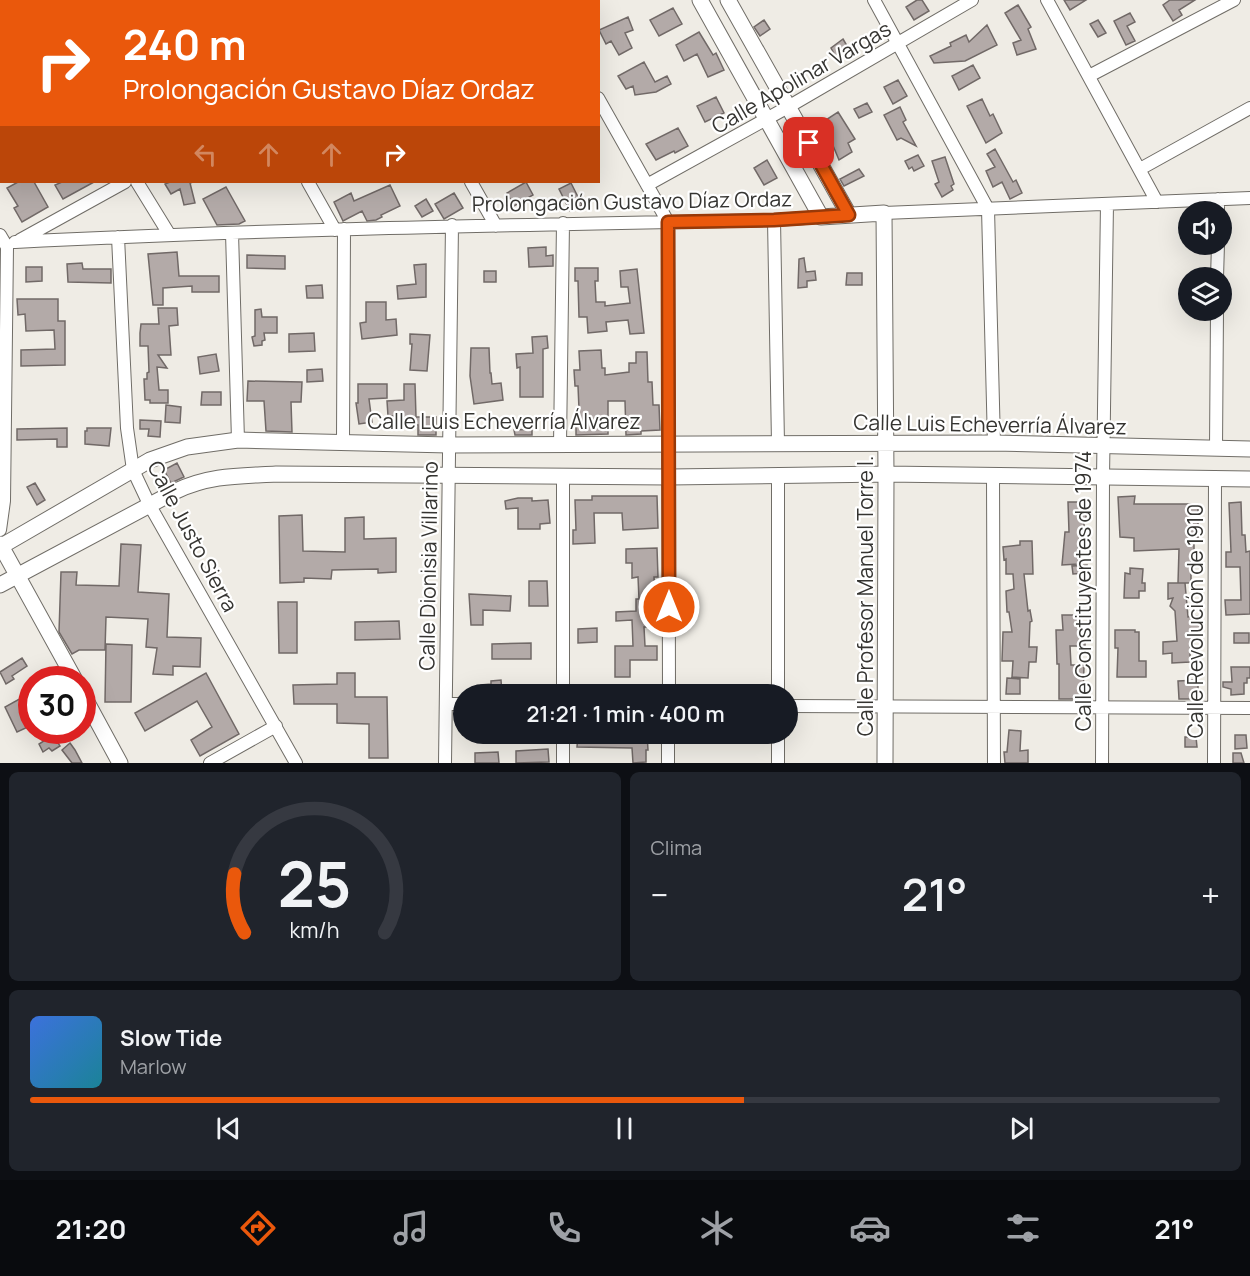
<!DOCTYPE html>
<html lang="es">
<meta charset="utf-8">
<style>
body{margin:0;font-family:Manrope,sans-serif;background:#20242c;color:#f1f3f6;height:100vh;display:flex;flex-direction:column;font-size:22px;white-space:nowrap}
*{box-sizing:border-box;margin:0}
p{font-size:20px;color:#9ea1a6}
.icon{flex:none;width:33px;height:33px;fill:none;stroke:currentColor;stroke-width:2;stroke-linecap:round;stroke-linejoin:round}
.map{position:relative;height:763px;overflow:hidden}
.details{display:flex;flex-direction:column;gap:9px;padding:9px;background:#0d0f14;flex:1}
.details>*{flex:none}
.guide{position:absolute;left:0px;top:0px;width:600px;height:183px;box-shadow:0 6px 24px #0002;background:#ea580c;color:#fff;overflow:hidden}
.controls{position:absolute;left:1178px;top:201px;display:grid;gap:12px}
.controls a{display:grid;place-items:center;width:54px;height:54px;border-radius:50%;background:#171b24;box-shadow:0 6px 24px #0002;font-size:30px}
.speed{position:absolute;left:18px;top:666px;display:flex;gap:12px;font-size:30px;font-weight:700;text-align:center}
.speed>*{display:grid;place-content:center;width:78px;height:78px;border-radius:50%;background:#171b24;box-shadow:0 6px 24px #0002;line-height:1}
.speed .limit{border:9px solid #d22;background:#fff;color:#111}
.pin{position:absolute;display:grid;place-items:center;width:51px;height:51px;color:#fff;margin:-26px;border-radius:12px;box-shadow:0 3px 9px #0006}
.me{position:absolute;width:66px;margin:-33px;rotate:0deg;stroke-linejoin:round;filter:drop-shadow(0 0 4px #0008)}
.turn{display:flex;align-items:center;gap:21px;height:126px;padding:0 24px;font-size:27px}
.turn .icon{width:78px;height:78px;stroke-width:2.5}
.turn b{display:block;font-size:42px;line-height:51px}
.lanes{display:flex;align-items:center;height:57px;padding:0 24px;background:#0003;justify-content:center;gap:30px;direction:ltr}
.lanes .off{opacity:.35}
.big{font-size:45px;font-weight:600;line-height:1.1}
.details .tile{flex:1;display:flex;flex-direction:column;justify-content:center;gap:9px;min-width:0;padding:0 21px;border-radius:9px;background:#20242c}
.details .dial{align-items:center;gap:0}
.dial svg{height:156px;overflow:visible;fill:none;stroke:#363941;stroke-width:7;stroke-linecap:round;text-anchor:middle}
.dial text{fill:#f1f3f6;stroke:none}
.song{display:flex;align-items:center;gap:18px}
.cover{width:72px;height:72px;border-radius:9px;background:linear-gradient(135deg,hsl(220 70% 55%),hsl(190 70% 35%))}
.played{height:6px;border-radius:3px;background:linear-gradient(90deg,#ea580c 60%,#363941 60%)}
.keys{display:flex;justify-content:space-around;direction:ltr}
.heat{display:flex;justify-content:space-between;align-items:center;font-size:33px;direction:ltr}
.details .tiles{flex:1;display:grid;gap:9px;grid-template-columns:1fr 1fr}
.tile:last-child{grid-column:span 2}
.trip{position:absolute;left:453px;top:684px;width:345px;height:60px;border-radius:30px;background:#171b24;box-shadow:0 6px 24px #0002;font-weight:600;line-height:60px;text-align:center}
.tab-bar{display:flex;height:96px;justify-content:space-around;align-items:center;background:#090b0e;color:#9ea1a6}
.tab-bar .icon{width:42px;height:42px}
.tab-bar .active{color:#ea580c}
.tab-bar b{font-size:27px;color:#f1f3f6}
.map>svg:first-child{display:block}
.building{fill:#b3aaa8;stroke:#716967;stroke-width:1.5}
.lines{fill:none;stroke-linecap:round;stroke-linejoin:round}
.minor-casing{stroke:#706d67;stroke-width:14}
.tertiary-casing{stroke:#706d67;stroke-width:17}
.minor{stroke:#fff;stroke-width:12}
.tertiary{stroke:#fff;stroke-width:15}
.route-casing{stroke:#983908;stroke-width:15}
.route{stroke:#ea580c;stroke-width:10}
.labels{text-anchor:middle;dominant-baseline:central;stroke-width:4.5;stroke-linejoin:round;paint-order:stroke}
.street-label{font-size:21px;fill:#353431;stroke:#fff}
</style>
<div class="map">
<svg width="1250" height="763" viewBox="0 0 1250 763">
<rect width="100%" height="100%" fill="#efece5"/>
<path class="building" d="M917,0H922L929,11L914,20L906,7Z
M1064,0H1086L1070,10Z
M1170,0H1195L1179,10L1182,15L1173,21L1163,5Z
M1018,5L1031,27L1028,29L1036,49L1017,55L1013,43L1021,40L1005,13Z
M673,8L682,24L659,36L650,20Z
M1130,13L1135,22L1127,26L1135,41L1126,45L1114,21Z
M628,17L633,30L625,33L632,48L619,55L611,41L606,44L599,30Z
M764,20L770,29L760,36L754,27Z
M1098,20L1106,33L1098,37L1090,24Z
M987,25L997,45L965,61L934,63L930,56L951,46L950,43L966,35L969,42Z
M699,32L713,55L716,53L724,70L708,77L697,54L684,61L676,45Z
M843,39L850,51L837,59L831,48Z
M644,62L655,82L667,76L671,84L656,92L635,95L633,86L626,89L618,76Z
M973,65L980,78L959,90L952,76Z
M898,80L907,96L893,104L884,87Z
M716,97L724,113L705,122L697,106Z
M982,99L990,116L993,114L1002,133L986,143L967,106Z
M867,103L872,112L859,118L854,109Z
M900,107L906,120L903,122L916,146L901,138L897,140L884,115Z
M838,112L855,139L848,143L852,152L839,160L829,136L823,141L819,137L817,138L812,129Z
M678,128L688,146L675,153L674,151L656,160L646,144Z
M995,149L1013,182L1016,180L1022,193L1010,199L1002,182L993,187L986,171L995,167L987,154Z
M918,155L924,166L914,171L912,167L909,169L905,161Z
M945,157L954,184L951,186L953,190L942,197L935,184L939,182L932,161Z
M767,160L777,178L764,185L754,168Z
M859,169L864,176L844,186L840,179Z
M18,182H34L48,207L22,222L14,208L18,206L7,188Z
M62,182H94L63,199L55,185Z
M170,182H193L190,183L195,203L184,205L180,189L171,194L165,184Z
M526,182L533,195L514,206L507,193Z
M571,183L582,205L570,211L559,189Z
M390,185L400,206L381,215L382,217L376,220L367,221L362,211L343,221L334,202L351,193L354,201Z
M226,187L245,221L239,224L217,225L203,199Z
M454,193L463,208L444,219L435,204Z
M426,199L433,211L422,217L415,206Z
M546,247V256L553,255V266L529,267L528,248Z
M177,252L179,276H219V292H192V286L163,288V305H153L148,254Z
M247,255L285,256V269L247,268Z
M804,258L806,272L815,271L816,280L807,281V287L798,288L799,259Z
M82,263L83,269H111V283L68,282L67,264Z
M426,264V297L398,299L397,286L416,284L414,265Z
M26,267H42V281L26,282Z
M575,268H598V281H595L596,302H605V306L630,303L628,287H621L620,271L637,269L644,333L630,334L628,320L606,322L607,331L588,333L587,317H579L578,281H575Z
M484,271H496V282H484Z
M847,273H862V285H846Z
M322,285L323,298H307L306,286Z
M17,299H58V321H65V365L21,366V350L55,349L54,330L26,331L25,314L18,315Z
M366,302H386V320L396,319L397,335L362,339L360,323L366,322Z
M158,308H177L178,325L169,326L171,355H158L167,368L157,367L159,390H168V403H150V400H145L144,379H147V373L149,372L148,346H140V333L141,324H159Z
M261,309L262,317H277V333H264L265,340L262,341V345L254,346L252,337L255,336V310Z
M314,333L315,351L289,352V334Z
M410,334L430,335L427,371L410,370L412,344H410Z
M547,336L548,348L543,349V397H520V367L517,368L516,354L533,353L532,337Z
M471,348H489L490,373H491L492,384L501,383L503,400L474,404L470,376Z
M601,350L602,368H605V375L629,372V363H636V352H647L648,382H652L653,405H659L660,430L641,431V434L626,435L625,401H608V434L576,435V409H579L578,386H575L574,370H580L579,351Z
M216,354L219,371L200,374L198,357Z
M322,369L323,381L307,382V370Z
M248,381L302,382L301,402H291L292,432L266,431L264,401H247Z
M358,384H387V398L369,399L372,422L359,424L356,403H358Z
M404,384H415L416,417H436V435H418V425L403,426V416H388L387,401L404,400Z
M202,392H221V405H201Z
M166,405L181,407L180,423L165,422Z
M140,420L161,421L160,437L148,436L149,429H140Z
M67,428V447H57V439L17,440V429Z
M87,428H111L109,446L85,444V431H87Z
M532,429V435H515L514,430Z
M177,463L184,477L171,483L164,470Z
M35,483L45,500L37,505L27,487Z
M592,496H657L658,528L623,530L622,513H594L595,543L573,544V530H576L575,500H592Z
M1135,496L1134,504H1198V543H1194V558H1191V583H1178L1179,549L1134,551V538L1120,537L1118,497Z
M518,498H532V501L548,500L550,523L540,524V529H518V508L506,509L505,501Z
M1068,502H1086V519H1084V539H1079L1080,547H1078V564L1062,565L1065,532H1069Z
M1241,502L1242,535H1245L1246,552L1250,551V614L1226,615L1225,600H1241L1240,567H1226V552H1231L1229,503Z
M302,515L303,551L345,552V518L364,517V539L396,538V572L378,573V569L332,570L331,579L304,578V582L280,583L279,516Z
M1020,541H1032L1033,574H1024L1028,611L1030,610L1032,621L1030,622L1029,647H1037L1036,662H1029L1028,678L1012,677L1013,661H1002L1003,632H1012L1009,612H1007L1006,591L1014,589L1013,574H1006V559L1004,560L1003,547L1020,545Z
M121,544L141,545L138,592L169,594L167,637L201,638L200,667L173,666V675L153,674L157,648L146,647L148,619L106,617L105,650H79L72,654L59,632L61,572H77L76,585L119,586Z
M657,548L658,577H654L655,596H650V609H647L649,627H644L645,646H657V660H630V677H615V646H633L632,620L616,621V612L636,611V599H639L638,577L632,578V563H626V549Z
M1087,565L1086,573L1073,574L1072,566Z
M1130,568L1143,569L1142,583H1145V591H1139V598H1124L1125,573L1130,574Z
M529,581H547L548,606H529Z
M1168,583H1185L1188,617L1200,616L1201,630H1193L1194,644H1190V662L1172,663V653L1163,654V642L1177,641L1175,611L1170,606L1173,598L1168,599Z
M469,594L511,596L510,611L483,610V625H471Z
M278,602H297V653H279Z
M1062,615H1078V630H1085V646H1070L1071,665H1084L1083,699H1059V664H1057L1056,630H1063Z
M399,621L400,639L355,640V622Z
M597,628V642L578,643V629Z
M1115,630H1135V632H1139V661H1146V677H1117L1118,648H1115Z
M1234,633H1249V643H1234Z
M531,643V659H492V644Z
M106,644L132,645L131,702H105Z
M22,658L27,666L12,676L14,679L6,684L0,672Z
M1231,667H1250V678H1247V683H1244V694L1231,695V689L1223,687V682H1232Z
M206,673L239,734L200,756L191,740L212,727L197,701L145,731L135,713Z
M337,673H355V697H387L388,758H369V724L337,723V704H294L293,685L337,684Z
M1007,678L1020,679V694H1006Z
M501,680L502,693L482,694L481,685L491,684V681Z
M1198,680V699H1179L1178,681Z
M32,692V708L22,714L28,727L17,732L5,707Z
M1009,730L1021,731L1020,751L1028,750V763H1005L1004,752H1007Z
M578,734H647L648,750H646V762L633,763L632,748L577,747Z
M53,735L60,746L52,751L49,748L43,752L39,744Z
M1235,735H1246L1247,748L1235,749Z
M1185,737H1196L1197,747H1185Z
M70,743L75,750L82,763H72L62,750Z
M548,749L549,762L516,763V751Z
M498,752L499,763H475V753Z
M1233,753H1241L1244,763H1233Z"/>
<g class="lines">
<defs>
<path id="minor" d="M38,0L39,2
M207,0L208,2
M371,0L372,2
M544,0L545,2
M874,0L988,209L994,443
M1047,0L1157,202
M450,2L453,0
M1089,76L1234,0
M598,98L668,222L669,694
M1140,169L1250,108
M137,182L169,234
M308,182L335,230
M471,182L496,226
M647,185L788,107L972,0
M1218,212V199
M884,213L1250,198
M774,220L778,443
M232,233L238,440
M0,235L7,247L4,501L0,530
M118,237L127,428L133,470L149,504L296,763
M20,240L125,182
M15,242C268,229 521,225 774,220L821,217
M1217,278L1218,244
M343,441L344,229
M560,445L563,223
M1216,448L1217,310
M993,475L994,763
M563,476V694
M778,694V476
M446,704H464
M788,706L1250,708
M563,734V763
M210,763L276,726
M445,763L452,225
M668,763V734
M778,763V734
M1102,763L1103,477L1107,204
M1214,763L1215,479"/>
<path id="tertiary" d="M700,0L821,217L884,213L886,474L885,763
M728,0L849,215
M0,544L75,680
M0,547L150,460L187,447L238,440L449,445L994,443L1250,449
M0,585L176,491C210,475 239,476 276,474L669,477L886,474L1250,479
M82,693L120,763"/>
</defs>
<use href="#minor" class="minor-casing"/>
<use href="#tertiary" class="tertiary-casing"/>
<use href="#minor" class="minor"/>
<use href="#tertiary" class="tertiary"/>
</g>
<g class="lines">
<defs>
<path id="route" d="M669,607L668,222L774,220L849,215L809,143"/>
</defs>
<use href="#route" class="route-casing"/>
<use href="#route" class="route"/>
</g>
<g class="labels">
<g class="street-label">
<text transform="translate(801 77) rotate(-30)">Calle Apolinar Vargas</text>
<text transform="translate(632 201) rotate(-1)">Prolongación Gustavo Díaz Ordaz</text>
<text x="504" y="421">Calle Luis Echeverría Álvarez</text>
<text transform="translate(990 424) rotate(1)">Calle Luis Echeverría Álvarez</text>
<text transform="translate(193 536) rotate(62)">Calle Justo Sierra</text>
<text transform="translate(428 566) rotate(-89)">Calle Dionisia Villarino</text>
<text transform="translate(1083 591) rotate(-90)">Calle Constituyentes de 1974</text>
<text transform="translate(865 596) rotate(-90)">Calle Profesor Manuel Torre I.</text>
<text transform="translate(1195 621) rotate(-90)">Calle Revolución de 1910</text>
</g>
</g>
</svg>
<div class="controls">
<a><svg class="icon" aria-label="sound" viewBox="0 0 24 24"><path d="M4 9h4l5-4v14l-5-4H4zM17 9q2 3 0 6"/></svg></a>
<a><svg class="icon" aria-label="layers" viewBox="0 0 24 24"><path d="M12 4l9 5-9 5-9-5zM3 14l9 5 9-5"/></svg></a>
</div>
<div class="speed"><div class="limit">30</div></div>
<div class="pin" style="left:809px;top:143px;background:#d93025"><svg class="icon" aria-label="arrive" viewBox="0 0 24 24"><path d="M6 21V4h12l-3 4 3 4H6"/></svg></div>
<svg class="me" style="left:669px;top:607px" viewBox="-20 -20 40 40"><circle r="17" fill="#ea580c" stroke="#fff" stroke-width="3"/><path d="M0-11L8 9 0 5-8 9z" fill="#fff"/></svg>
<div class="trip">21:21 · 1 min · 400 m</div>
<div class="guide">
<div class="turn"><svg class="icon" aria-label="right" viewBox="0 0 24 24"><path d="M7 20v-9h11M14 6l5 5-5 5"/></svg><div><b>240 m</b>Prolongación Gustavo Díaz Ordaz</div></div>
<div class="lanes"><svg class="icon off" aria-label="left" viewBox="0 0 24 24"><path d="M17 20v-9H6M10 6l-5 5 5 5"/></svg><svg class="icon off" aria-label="ahead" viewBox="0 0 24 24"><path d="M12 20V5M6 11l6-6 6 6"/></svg><svg class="icon off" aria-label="ahead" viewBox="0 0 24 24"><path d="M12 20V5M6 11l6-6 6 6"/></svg><svg class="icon" aria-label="right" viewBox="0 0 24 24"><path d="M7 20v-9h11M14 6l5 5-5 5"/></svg></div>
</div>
</div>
<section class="details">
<div class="tiles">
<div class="tile dial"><svg viewBox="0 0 100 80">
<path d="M14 69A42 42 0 1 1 86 69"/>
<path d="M14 69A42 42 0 0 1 9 39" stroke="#ea580c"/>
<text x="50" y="56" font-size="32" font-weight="700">25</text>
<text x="50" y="72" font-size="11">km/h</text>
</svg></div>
<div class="tile"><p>Clima</p>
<div class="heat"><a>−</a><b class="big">21°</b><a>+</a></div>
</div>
<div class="tile">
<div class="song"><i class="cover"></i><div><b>Slow Tide</b><p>Marlow</p></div></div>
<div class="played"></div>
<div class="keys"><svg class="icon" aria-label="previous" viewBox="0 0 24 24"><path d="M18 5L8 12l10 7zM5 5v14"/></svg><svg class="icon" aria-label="pause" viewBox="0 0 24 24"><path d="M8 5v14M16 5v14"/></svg><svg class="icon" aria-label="next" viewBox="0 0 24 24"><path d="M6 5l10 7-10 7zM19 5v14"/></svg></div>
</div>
</div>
</section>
<nav class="tab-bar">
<b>21:20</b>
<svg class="icon active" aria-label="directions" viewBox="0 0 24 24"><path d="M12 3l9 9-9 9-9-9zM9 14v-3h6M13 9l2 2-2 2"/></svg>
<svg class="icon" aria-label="music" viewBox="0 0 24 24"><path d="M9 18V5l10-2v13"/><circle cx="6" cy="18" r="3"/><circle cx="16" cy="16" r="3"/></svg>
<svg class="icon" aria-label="phone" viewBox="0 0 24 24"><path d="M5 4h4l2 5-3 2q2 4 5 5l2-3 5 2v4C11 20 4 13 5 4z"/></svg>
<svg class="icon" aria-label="climate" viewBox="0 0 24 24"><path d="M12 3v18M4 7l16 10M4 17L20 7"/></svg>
<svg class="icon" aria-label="car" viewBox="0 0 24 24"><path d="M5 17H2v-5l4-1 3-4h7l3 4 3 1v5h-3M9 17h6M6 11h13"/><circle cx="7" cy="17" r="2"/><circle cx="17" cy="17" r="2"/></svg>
<svg class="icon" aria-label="filters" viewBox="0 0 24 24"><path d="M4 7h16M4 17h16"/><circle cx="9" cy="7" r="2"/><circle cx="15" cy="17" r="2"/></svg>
<b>21°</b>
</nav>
